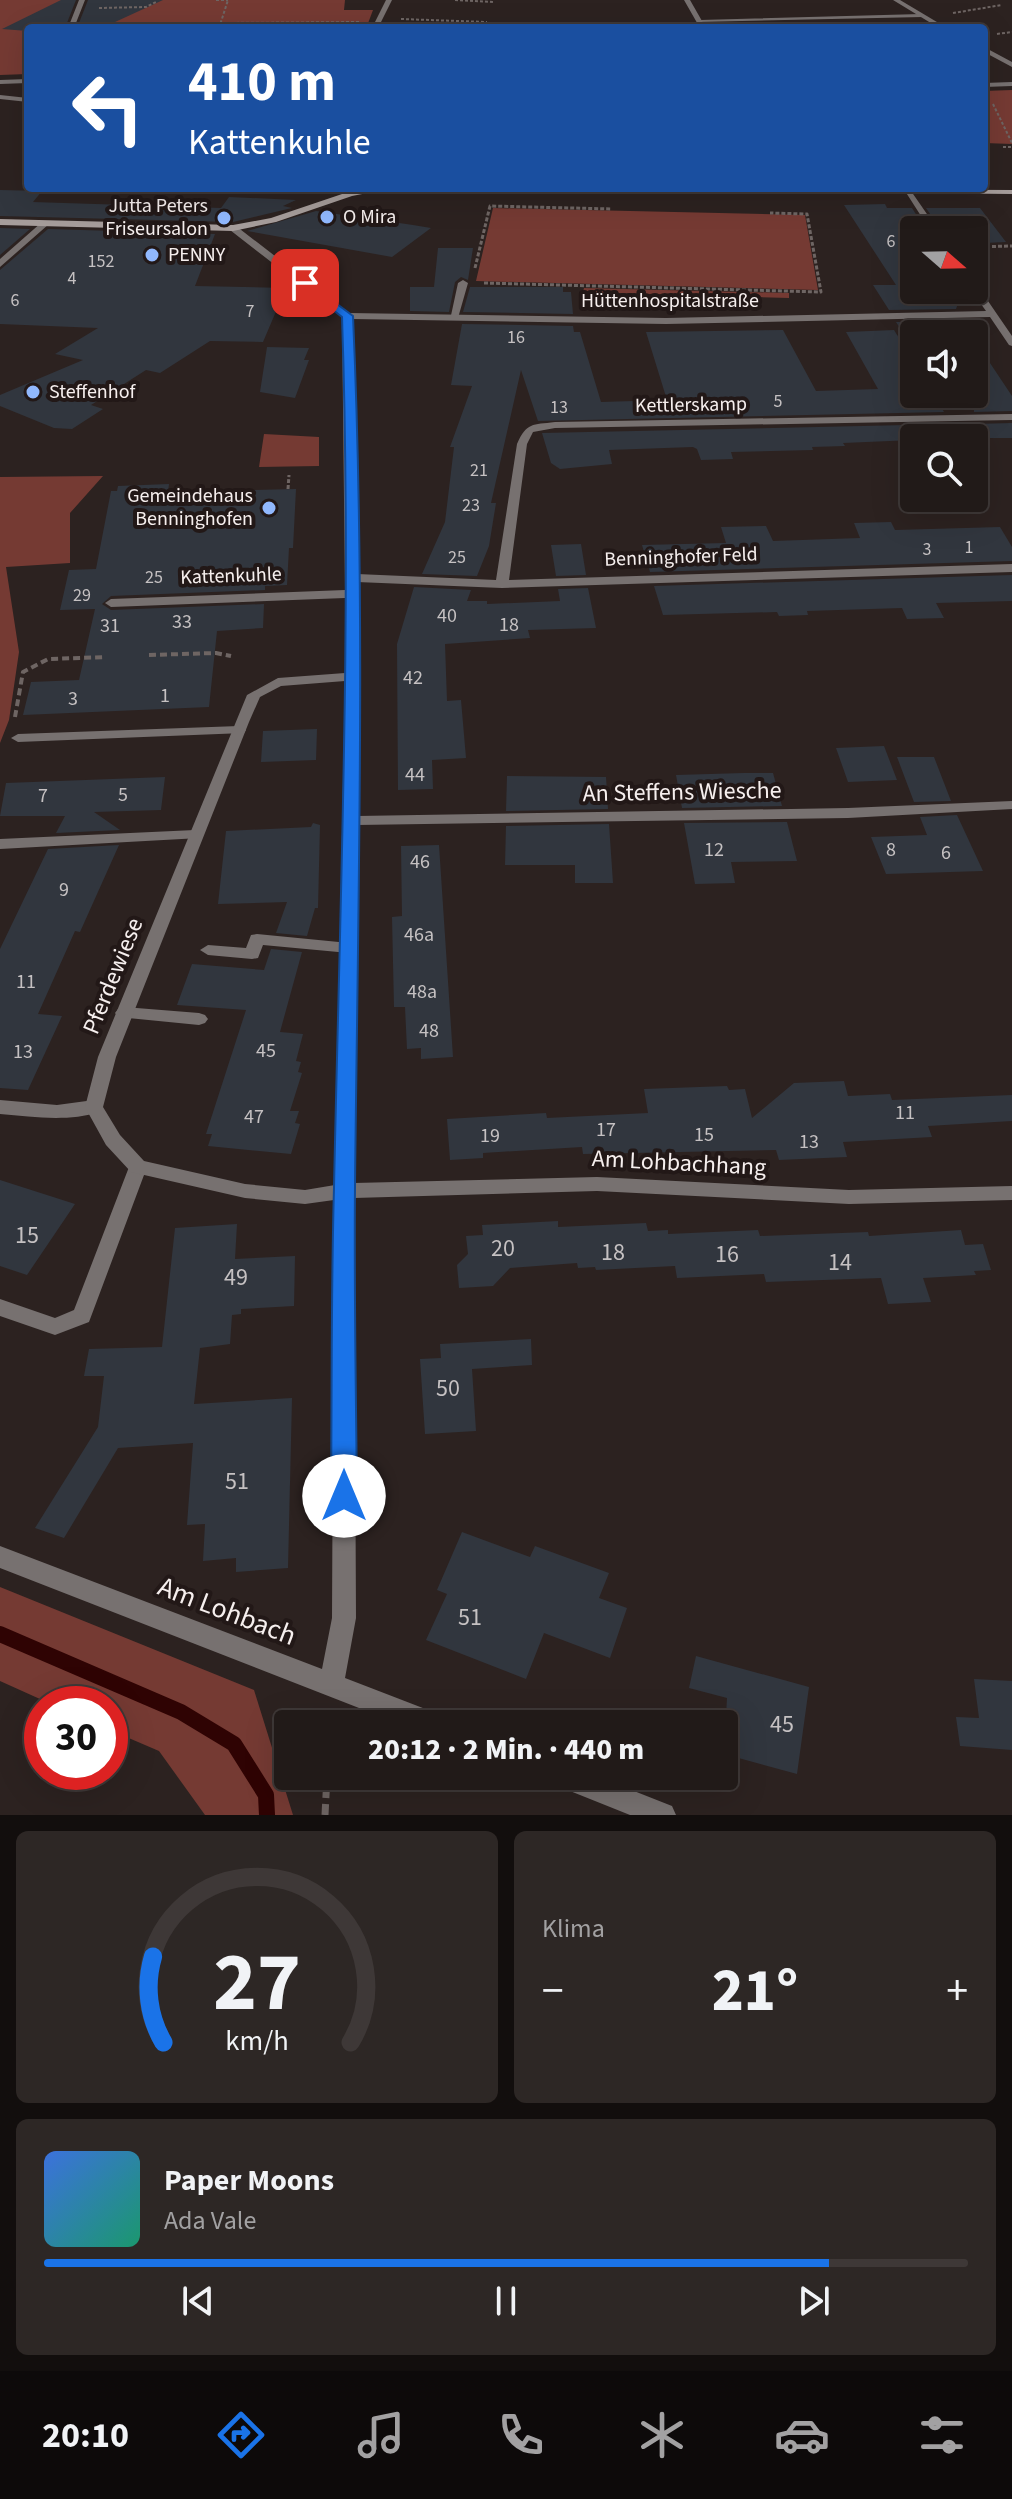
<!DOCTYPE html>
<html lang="de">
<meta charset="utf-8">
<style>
body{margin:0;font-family:"Source Sans 3",sans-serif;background:#2d2725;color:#f1f3f6;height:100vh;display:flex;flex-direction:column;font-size:30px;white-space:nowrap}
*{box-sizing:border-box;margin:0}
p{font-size:26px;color:#a2a1a2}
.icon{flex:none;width:44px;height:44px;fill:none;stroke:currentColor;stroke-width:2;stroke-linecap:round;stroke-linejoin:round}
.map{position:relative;height:1815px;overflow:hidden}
.details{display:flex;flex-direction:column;gap:16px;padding:16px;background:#120e0d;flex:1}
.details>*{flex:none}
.banner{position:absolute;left:24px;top:24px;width:964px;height:168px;border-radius:8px;box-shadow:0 8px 32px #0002,0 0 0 2px #3e3837;background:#1a4fa0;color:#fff;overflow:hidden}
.needle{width:52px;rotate:110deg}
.tools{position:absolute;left:900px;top:216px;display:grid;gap:16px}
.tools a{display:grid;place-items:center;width:88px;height:88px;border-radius:8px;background:#211a18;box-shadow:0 8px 32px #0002,0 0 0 2px #3e3837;font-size:40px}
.speed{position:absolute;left:24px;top:1686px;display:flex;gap:16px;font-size:40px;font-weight:700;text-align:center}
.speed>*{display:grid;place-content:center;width:104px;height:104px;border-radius:50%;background:#211a18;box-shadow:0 8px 32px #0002,0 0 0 2px #3e3837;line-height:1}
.speed .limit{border:12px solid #d22;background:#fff;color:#111}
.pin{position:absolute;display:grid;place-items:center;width:68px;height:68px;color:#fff;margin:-34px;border-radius:16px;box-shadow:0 4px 12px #0006}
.me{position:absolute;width:88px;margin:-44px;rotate:0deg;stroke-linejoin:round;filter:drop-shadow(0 0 6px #0008)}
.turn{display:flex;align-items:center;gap:28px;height:168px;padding:0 32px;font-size:36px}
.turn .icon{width:104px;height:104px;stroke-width:2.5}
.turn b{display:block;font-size:56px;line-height:68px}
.big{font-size:60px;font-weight:800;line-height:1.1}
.details .tile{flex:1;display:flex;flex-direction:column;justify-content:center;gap:12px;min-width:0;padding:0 28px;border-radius:12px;background:#2d2725}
.details .dial{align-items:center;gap:0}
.dial svg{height:208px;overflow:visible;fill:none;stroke:#3e3837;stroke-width:7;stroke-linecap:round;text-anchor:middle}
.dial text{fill:#f1f3f6;stroke:none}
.song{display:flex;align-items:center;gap:24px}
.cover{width:96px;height:96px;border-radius:12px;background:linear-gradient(135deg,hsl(220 70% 55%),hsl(160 70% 35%))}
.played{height:8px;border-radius:4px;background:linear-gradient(90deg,#1a73e8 85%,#3e3837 85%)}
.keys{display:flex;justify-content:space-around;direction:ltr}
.heat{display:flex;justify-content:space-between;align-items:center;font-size:44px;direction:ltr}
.details .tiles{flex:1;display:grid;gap:16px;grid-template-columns:1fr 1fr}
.tile:last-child{grid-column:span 2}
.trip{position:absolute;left:274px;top:1710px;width:464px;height:80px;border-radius:8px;background:#211a18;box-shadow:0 8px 32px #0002,0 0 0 2px #3e3837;font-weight:800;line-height:80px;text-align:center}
.tab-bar{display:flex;height:128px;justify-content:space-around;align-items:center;background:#0d0a0a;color:#a2a1a2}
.tab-bar .icon{width:56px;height:56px}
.tab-bar .current{color:#1a73e8}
.tab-bar b{font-size:36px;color:#f1f3f6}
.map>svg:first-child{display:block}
.green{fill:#753a33}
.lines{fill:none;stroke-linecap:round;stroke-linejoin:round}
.stream{stroke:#2f0303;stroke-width:16}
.building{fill:#31363e}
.path-far3{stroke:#6e6563;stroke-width:2;stroke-dasharray:3 2;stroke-linecap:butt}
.path-far2{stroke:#6e6563;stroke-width:3;stroke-dasharray:4 2;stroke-linecap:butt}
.path-far1{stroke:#6e6563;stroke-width:4;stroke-dasharray:7 4;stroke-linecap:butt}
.path{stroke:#6e6563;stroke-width:7;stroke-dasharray:11 6;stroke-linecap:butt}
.lane{fill:#777170;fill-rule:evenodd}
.street{fill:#777170;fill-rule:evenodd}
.secondary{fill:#a69d9b;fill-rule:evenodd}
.route{fill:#1a73e8;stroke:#114b97;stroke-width:2}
.poi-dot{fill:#91b8fd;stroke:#221817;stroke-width:3}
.labels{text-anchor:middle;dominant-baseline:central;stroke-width:8;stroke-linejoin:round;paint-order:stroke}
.far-number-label{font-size:18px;fill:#c5c1c2}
.far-poi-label{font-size:20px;fill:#f6efee;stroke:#221817;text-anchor:start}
.far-street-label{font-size:20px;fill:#f6efee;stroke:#221817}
.number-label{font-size:20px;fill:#c5c1c2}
.street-label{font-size:24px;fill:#f6efee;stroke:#221817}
.near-number-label{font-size:24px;fill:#c5c1c2}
.near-street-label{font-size:28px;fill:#f6efee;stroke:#221817}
</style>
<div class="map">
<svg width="1012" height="1815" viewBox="0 0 1012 1815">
<rect width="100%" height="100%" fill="#2c2220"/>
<path class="green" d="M0,0H72L28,28V74L0,75Z
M93,0H345L344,10H373L367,26L332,28H83Z
M1012,90V144L984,143V91Z
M493,208L805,215L818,290L476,281Z
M584,288L789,293V298L583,292Z
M264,434L319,437V466L259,467Z
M103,476L70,513V563L6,567L19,652L9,720L0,743V477Z
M0,1587L254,1690L293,1815H205L159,1751L110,1730V1704H51L0,1681Z"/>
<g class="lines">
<path class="stream" d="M0,1634L181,1712L234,1744L266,1795L267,1815"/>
</g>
<path class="building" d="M61,0H76L65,28H28V31L2,29Z
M88,0H163L102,28H77Z
M0,190L42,191L33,202L221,208L229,197L296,200L283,206L292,208L233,222L0,216Z
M885,204L887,208H912L926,230H914V290H963L956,309L889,310L873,285H896L844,205Z
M926,208H980L1006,242L984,243L974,266V230H941Z
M316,211L413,225L431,228L392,257L247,231Z
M0,228L30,229L0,255Z
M48,229L215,234L195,286L286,288L263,342L210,341L160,373L146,370L91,405L103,409L72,429L54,428L0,406V395L83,360L55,354L98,328L0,324V270Z
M438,248H473L468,280L461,277L455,282L449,312L410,311V287H434Z
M470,287H563V292H571L573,314L463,312Z
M964,321L974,334H904L896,322Z
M462,324L573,326L574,332H580L601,402L667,400L646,332L783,330L816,391L878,389L846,332L894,330L914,362V394L934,395L944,412L538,421L521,370L491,503H496L489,546L477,576L422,574L445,522L454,447H450L472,386L451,385Z
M974,339L1012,396V411L974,412Z
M267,347L309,348L304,360H309L295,398L260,392Z
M1012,423V438H974V424Z
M952,424L960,438L843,443L845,446L812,447L813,450L731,452L733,459L701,460L697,449L693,447L609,450L612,464L560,469L551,463L542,433Z
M169,484L168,492L296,489L293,548H289L287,585L265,586V590L111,596L102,604L111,610L264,604L263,628L217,631L209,707L23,715L31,682L79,680L95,609L60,610L69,570L96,569L111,491H117L118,486Z
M891,522L895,530L1000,527L1012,547V561L650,572L642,545L726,543L721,527L766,526L773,541L860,538L854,523Z
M581,544L586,575L556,576L551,545Z
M1012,575V601L936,603L944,618L907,619L902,608L807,611L808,615L779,616L777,612L663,615L654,586Z
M414,587L471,590L467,601H487V604L560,601L558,589L588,588L596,628L528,630L530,638L445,644L447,701L461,700L466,758L432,760L433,789L398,790L397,644Z
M317,729L316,760L261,762L263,731Z
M884,746L897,780L848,782L836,748Z
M897,757H934L951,801L914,802Z
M744,773H773L782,806L682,808L676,775Z
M507,776L606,777L608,809L506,811Z
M165,777L161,810L94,812L120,830L56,833L65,816H0L6,783Z
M957,815L983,871L886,874L871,837L927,835L920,817Z
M787,822L797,861L731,862L735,883L695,884L684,823Z
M313,823L320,825L318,908H315L307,936L276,933L287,902L218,904L226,831L311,827Z
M609,824L613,883H575V865H505L506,826Z
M119,845L80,932L75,931L38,1014L62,1016L28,1090L0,1088V949L48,849Z
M439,845L453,1057L421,1059V1048L407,1049L405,1007H394L392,917L402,916L401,846Z
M271,949L302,952L280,1032L303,1034L296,1061L301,1062L298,1072L302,1073L290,1111H299L295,1123L300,1124L291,1154L208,1146L212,1134H206L246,1010L177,1005L192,964L264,970Z
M844,1081L848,1096L890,1094L892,1100L1012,1095V1121L928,1126L932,1137L843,1142L847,1157L779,1160L776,1150L583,1154L582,1147L483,1153V1158L450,1160L447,1119L546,1113L547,1118L648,1113L644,1089L727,1086L729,1090L745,1089L752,1118L794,1083Z
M0,1180L75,1204L27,1275L0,1266Z
M558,1221V1227L646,1223L648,1231L668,1230V1234L758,1230L760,1236L868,1232L869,1236L961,1230L965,1245L983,1244L991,1270L974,1271L976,1275L923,1278L931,1302L888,1304L881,1278L766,1282L764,1274L677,1278L675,1266L596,1270L595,1267L578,1268L577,1263L510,1268L493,1286L459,1288L457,1265L468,1254L466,1236L483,1235L482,1225Z
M237,1224L235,1259L295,1256L294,1306L241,1309V1314L232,1315L230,1344L200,1348L194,1404L292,1398L288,1568L236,1572V1558L203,1561L205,1524L187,1525L193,1443L118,1448L64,1538L35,1528L98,1427L104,1376H84L89,1349L162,1347L175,1228Z
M531,1339L532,1365L472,1369L476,1431L425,1434L420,1359L441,1358L440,1344Z
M462,1532L530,1557L535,1546L609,1573L599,1598L627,1608L610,1658L544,1633L526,1679L426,1640L447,1594L437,1590Z
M696,1656L809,1687L797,1774L724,1754L727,1698L689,1688Z
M974,1679L1012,1681V1750L960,1746L956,1717L979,1718Z"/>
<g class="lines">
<path class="path-far3" d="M216,0H228
M455,0L493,2
M99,8L146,7L156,2
M953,13L1002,5
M401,19L487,22
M221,23L360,22
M219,28L228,0
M997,34L1012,32
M993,104L1012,143
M1003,147H1012"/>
<path class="path-far2" d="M974,247L1012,246
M475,268L490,206L612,209
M484,283L821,292L807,214L770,213
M288,489L289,475"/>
<path class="path-far1" d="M149,655L216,653L231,656
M15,717L23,672L48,659L106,657"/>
<path class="path" d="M325,1815L327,1776"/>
<path class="lane" d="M921,14L923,17L697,22L700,20Z
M0,95L28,98V102L0,99Z
M463,280L468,283L458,318L450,320L458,283Z
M239,726L244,727L246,730L244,733L18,742L11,738L18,734Z
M195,830L203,835L200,838L0,849V839Z
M257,934L349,943L357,948L349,953L263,945L258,958L252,959L208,955L200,950L208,945L246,948L251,935Z
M124,1007L199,1013L205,1015L208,1019L205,1023L199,1025L118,1017L115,1013L118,1009Z
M0,1100L57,1105L94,1100L100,1102L103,1107L100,1112C67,1122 34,1117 0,1114Z
M138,1160L145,1162L147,1167L89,1322L55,1335L0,1316V1299L55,1318L74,1310L129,1167L131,1162Z"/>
<path class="street" d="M79,0H85L74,28H68Z
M386,0H392L378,28H372Z
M684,0H690L706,28H700Z
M893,0H900L947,28H939Z
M984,47L1012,62V67L984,52Z
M28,79V83L0,84V80Z
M1012,82V86L984,87V83Z
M905,191H911L938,230H930Z
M42,222L49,224L0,267V259Z
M230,226H236L349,313L666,318L986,311L971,290H974V284L977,285L1012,336V346L1009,345L990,317L666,324L352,319L357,574L496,580L517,444C527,422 532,425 555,422L1012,414V420L555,428L533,432L527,444L509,580L1012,564V572L502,588L357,582V816L848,808L1012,801V809L848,818L357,825L354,1183L597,1177L849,1190L1012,1186V1200L849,1204L597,1191L354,1198L356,1618L345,1678L441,1715L444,1724H400L0,1568V1546L322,1669L332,1618L334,1200L305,1204L245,1198L131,1172L106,1145L85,1107L98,1057L247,695L278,678L345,673V598L111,607L105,603L111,599L345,590L342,317L230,230ZM345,681L335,1185L305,1190L245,1184L144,1161L120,1135L103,1107L116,1057L249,722L260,697L281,686Z
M551,1776H596L672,1806L676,1815H630L555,1785Z"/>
<path class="secondary" d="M373,188H393L352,196L276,222L233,231L0,225V219L233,225L271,218L348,192Z
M611,188L1012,190V194L615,190Z"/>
</g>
<path class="route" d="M305,280L353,316C366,606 358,897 355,1187C354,1290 356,1393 357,1496L353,1504L344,1507L335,1504L331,1496C332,1393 331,1290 334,1188C340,898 352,607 342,317L301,285L300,283Z"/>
<g class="poi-dot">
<circle cx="327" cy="217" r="8"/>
<circle cx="224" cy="218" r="8"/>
<circle cx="152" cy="255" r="8"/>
<circle cx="33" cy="392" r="8"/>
<circle cx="269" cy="508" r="8"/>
</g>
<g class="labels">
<g class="far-number-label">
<text x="891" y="241">6</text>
<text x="101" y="261">152</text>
<text x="72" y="278">4</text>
<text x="15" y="300">6</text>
<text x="250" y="311">7</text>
<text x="516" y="337">16</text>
<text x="778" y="401">5</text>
<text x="559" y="407">13</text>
<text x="479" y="470">21</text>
<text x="471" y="505">23</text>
<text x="969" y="547">1</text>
<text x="927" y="549">3</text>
<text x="457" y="557">25</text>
<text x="154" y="577">25</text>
<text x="82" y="595">29</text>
</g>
<g class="far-poi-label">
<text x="208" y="206" text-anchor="end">Jutta Peters<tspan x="208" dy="23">Friseursalon</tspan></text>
<text x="343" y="217">O Mira</text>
<text x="168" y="255">PENNY</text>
<text x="49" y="392">Steffenhof</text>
<text x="253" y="496" text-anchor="end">Gemeindehaus<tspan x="253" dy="23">Benninghofen</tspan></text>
</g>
<g class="far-street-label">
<text x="670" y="301">Hüttenhospitalstraße</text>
<text transform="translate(691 405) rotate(-1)">Kettlerskamp</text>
<text transform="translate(681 557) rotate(-2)">Benninghofer Feld</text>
<text transform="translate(231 576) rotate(-2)">Kattenkuhle</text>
</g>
<g class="number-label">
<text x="447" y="616">40</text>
<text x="182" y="622">33</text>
<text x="509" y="625">18</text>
<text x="110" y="626">31</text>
<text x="413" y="678">42</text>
<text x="165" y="696">1</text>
<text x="73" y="699">3</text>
<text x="415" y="775">44</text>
<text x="123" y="795">5</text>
<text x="43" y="796">7</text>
<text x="714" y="850">12</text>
<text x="891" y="850">8</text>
<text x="946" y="853">6</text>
<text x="420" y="862">46</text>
<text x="64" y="890">9</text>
<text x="419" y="935">46a</text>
<text x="26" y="982">11</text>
<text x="422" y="992">48a</text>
<text x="429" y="1031">48</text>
<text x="266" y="1051">45</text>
<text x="23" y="1052">13</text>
<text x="905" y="1113">11</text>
<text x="254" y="1117">47</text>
<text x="606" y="1130">17</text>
<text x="704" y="1135">15</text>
<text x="490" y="1136">19</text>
<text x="809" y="1142">13</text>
</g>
<g class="street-label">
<text transform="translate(682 792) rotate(-1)">An Steffens Wiesche</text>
<text transform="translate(113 976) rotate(-68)">Pferdewiese</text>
<text transform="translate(679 1163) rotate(3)">Am Lohbachhang</text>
</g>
<g class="near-number-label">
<text x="27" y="1235">15</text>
<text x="503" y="1248">20</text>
<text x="613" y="1252">18</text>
<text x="727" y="1254">16</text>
<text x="840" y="1262">14</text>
<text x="236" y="1277">49</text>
<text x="448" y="1388">50</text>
<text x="237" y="1481">51</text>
<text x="470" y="1617">51</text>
<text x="782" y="1724">45</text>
</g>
<g class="near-street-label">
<text transform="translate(227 1611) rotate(21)">Am Lohbach</text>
</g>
</g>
</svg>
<div class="tools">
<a><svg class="needle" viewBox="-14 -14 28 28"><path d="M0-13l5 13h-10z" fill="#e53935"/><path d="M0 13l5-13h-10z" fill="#a2a1a2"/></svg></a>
<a><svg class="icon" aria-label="sound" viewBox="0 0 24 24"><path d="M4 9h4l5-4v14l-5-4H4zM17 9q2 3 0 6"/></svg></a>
<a><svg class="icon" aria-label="search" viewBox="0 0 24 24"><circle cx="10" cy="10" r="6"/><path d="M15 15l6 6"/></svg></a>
</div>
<div class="speed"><div class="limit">30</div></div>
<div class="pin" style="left:305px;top:283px;background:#d93025"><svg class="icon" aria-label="arrive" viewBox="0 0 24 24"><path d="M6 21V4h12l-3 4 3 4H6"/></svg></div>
<svg class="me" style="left:344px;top:1496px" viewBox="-20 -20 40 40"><circle r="19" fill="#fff"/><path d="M0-13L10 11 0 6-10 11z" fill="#1a73e8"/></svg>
<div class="trip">20:12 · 2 Min. · 440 m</div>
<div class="banner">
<div class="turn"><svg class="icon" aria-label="left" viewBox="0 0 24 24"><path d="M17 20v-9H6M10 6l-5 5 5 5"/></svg><div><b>410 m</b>Kattenkuhle</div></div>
</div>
</div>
<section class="details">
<div class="tiles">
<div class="tile dial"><svg viewBox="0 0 100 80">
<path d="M14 69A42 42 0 1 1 86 69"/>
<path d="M14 69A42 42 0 0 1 10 36" stroke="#1a73e8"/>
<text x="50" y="56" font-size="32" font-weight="700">27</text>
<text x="50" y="72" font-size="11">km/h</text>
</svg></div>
<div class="tile"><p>Klima</p>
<div class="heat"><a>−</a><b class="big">21°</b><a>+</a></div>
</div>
<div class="tile">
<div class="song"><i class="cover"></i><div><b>Paper Moons</b><p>Ada Vale</p></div></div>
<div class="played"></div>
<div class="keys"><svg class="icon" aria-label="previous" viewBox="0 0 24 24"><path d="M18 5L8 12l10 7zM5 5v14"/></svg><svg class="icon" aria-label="pause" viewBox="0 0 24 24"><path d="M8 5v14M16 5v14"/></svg><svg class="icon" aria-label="next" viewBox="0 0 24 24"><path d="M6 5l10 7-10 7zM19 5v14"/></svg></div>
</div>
</div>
</section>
<nav class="tab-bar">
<b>20:10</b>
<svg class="icon current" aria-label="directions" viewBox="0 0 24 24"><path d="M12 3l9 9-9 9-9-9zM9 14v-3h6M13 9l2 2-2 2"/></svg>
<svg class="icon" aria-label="music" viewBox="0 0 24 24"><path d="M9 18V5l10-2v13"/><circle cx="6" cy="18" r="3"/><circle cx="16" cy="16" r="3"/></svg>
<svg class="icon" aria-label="phone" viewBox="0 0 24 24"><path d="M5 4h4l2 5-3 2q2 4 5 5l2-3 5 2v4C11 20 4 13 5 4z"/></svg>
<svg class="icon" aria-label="climate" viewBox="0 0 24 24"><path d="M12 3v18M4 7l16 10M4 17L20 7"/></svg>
<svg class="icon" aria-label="car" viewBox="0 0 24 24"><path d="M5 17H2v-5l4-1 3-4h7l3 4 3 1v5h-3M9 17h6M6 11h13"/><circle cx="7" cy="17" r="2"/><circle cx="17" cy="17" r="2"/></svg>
<svg class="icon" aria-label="filters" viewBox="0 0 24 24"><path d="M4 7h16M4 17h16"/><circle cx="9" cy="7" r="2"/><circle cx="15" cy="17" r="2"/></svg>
</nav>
